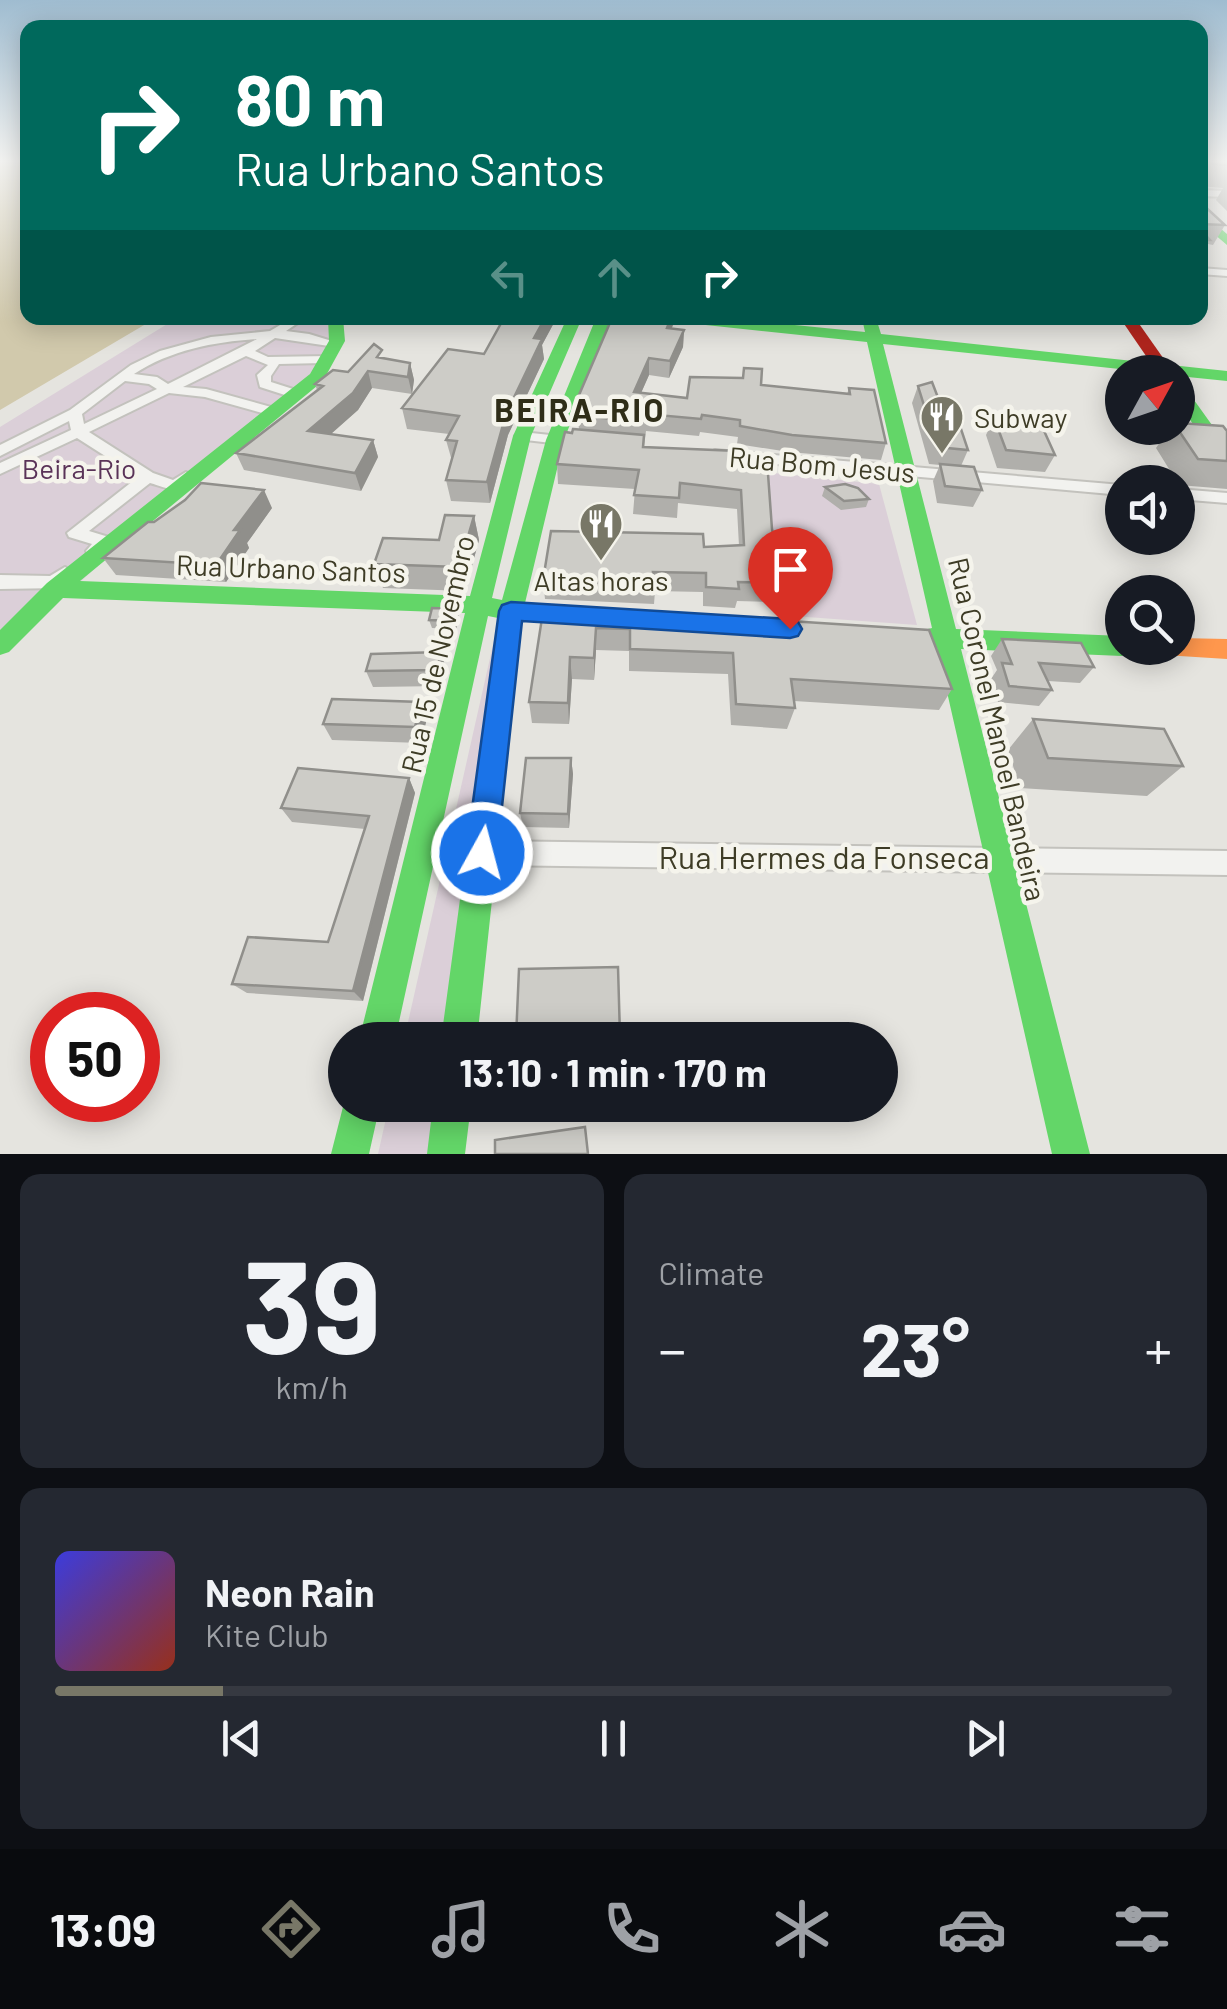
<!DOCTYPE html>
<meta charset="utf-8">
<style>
body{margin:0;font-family:Barlow,sans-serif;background:#242831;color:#f1f3f6;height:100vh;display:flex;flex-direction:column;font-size:38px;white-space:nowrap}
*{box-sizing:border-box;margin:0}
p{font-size:32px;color:#9ea1a6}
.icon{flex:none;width:55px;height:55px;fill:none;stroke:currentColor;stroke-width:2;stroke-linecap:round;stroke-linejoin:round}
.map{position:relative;height:1154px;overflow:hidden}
.drawer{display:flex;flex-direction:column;gap:20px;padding:20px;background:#0d0f14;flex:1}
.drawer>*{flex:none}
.hud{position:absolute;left:20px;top:20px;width:1188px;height:305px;border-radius:20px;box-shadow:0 5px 25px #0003;background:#00695c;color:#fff;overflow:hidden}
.needle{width:65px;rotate:50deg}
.tools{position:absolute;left:1105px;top:355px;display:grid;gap:20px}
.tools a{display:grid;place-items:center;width:90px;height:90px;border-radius:50%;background:#171b24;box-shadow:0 5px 25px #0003;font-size:50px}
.speed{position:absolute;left:30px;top:992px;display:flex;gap:20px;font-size:50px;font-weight:700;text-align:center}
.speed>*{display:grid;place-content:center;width:130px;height:130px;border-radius:50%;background:#171b24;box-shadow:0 5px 25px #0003;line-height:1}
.speed .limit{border:15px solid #d22;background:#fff;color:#111}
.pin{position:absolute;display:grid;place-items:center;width:85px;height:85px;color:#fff;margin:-102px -42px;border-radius:50% 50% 50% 0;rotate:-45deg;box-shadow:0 0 10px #0007}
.pin .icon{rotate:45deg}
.me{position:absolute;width:110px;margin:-55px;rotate:7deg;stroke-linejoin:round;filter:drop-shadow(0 0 8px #0008)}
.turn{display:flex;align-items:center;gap:35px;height:210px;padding:0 50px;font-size:45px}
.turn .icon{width:130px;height:130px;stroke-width:2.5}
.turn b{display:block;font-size:70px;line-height:85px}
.lanes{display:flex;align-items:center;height:95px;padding:0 50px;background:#0003;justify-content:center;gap:50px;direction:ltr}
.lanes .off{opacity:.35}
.big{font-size:75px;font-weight:700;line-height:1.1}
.drawer .card{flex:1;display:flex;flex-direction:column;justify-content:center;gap:15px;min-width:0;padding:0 35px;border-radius:20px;background:#242831}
.drawer .dial{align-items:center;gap:0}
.dial b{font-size:130px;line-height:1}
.song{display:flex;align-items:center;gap:30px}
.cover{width:120px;height:120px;border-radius:15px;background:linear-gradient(135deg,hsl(240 70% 55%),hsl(10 70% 35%))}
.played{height:10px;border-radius:5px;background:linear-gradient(90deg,#787767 15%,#363941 15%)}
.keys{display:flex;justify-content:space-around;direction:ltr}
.heat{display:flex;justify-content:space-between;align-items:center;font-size:55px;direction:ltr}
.drawer .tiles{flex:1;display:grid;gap:20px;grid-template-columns:1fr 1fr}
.card:last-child{grid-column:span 2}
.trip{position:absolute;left:328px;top:1022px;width:570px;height:100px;border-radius:50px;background:#171b24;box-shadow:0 5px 25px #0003;font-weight:700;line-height:100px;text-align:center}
.tabs{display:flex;height:160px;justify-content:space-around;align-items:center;background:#090b0e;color:#9ea1a6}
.tabs .icon{width:70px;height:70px}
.tabs .current{color:#787767}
.tabs b{font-size:45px;color:#f1f3f6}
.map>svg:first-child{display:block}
.green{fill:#dbcfd8}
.water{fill:#d1c9ac}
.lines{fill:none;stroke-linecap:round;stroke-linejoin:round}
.street-casing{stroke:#c3c2bd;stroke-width:4}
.street{fill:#f2f2ef;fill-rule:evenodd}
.fast{fill:#63d668;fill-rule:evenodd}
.slow{fill:#ff974d;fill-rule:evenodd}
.jam{fill:#b3261e;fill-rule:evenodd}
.wall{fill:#b0afab}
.shaded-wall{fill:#908f8b}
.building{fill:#cdccc7;stroke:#908f8b;stroke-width:2.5}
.route{fill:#1a73e8;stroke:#114b97;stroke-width:2.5}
.labels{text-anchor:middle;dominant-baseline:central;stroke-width:9;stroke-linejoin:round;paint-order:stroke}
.poi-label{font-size:28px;fill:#3e3c26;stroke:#f5f4ec;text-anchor:start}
.street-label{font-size:28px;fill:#3e3c26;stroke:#f5f4ec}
.park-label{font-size:28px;fill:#5a3358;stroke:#f5f4ec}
.far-district-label{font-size:32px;font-weight:bold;letter-spacing:2.5px;fill:#2f2d18;stroke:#f5f4ec}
.near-street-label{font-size:32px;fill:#3e3c26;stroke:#f5f4ec}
</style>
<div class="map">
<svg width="1227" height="1154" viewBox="0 0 1227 1154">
<rect width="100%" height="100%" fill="#e5e4df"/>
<path class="green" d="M177,318H342L344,327L308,377L0,654V427Z
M764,472L879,484L917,625L779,615Z
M497,627L448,1040H404Z
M389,1105H439L432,1154H378Z"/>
<path class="water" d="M0,160H27L28,318H156L0,410Z"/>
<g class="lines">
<defs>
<path id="street" d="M1200,190L1227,191V197L1200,196Z
M1200,268L1227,270V276L1200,274Z
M292,318H305L286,331L309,334L335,342L329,346L275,338L255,351L268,357L328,356V362L323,363L279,364L271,376V382L293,389V395L288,396L260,387L257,375L268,365L246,356L183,387L206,389L271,407V413L266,414L205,397L169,393L89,432L153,473L173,480L186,472L194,477C179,495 170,489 150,483L89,531L112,538L114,542L100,555H88L86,551L92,544L69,537L67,533L138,477L77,438L0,474V463L71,430L69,421L0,456V445L70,410L131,365L160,351L211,337L270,331ZM257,339L168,384L157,377L134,374C171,350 214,342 257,339ZM125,381L149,384L157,389L84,424L82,414Z
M522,432L569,437L576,441L569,445L517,439L515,436Z
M715,450L1122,485V495L710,458L708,455Z
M1178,489L1227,493V503L1178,499Z
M65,567L74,573L60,588L0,589V575L50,576Z
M481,841L1227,851V875L481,865L473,861L469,853L473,845Z"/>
</defs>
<use href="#street" class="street-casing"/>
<use href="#street" class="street"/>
<path class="fast" d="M1200,211L1227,234V245L1200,222Z
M328,318H343L345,341L323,381L80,581L470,596L513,436L567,318H582L531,436L492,598L502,600L546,440L596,318H611L564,440L525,603L582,608L586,614L582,620L522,621L477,1040H441L498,618L488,616L395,1040H359L465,613L63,598L9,652L0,655V630L47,583L310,374L329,341Z
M679,318H725L865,332L862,318H876L881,334L1227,371V381L1178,376V372H1148L883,344L956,629L1122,636V648H1133L1122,656L961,649L1090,1154H1052L937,648L919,645L916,638L919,631L932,628L867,342L687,323Z
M1178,385L1184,386L1227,446V466L1220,464L1178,402Z
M345,1099V1105H380L369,1154H331Z
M433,1105H471L465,1154H427Z"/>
<path class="slow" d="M1178,638L1227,639V659L1164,655L1161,648H1178Z"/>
<path class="jam" d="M1120,318H1135L1173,372H1157Z"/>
</g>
<path class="wall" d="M1200,160H1227V211L1216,200L1223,188L1200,186Z
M1200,202L1225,225L1213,245L1208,244L1200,257Z
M504,318H564L562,320L556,319L542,345L544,359L508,435L490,503L451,501L446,480L452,461L446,440L449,434L407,429L402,408L484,354Z
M612,318H675L672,328L684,330L683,347L669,378L649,375L641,393L687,398L761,385L847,394L849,388L886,443L881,460L789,452L737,444L738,437L700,432L699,436L646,431L644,447L738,458L772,529L783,583L778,602L737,601L735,608L703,606V592L655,591L654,604L545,599L543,580L704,547L739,546L737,509L678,503L677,518L633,514L635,489L558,484L557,464L572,433L579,429L576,402Z
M384,358L410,363L414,380L412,394L372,388L358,410L331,434L373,440L378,457L361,491L244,470L236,453L317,390L315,384Z
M918,386L950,429L968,450L961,466L982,490L973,507L937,503L933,481L940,465L929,464L912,403Z
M994,418L1055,455L1045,472L997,468L986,435Z
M1170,428L1227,431V489L1179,485L1156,448Z
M825,487L869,499L866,507L841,510L822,496Z
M272,508L247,543L249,548L226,582L116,575L103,558L154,522Z
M474,516L479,540L465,591L383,588L374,564L439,540Z
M544,605L952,689L939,710L794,701L795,708L787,729L731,725L728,674L629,671V651L596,650L594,680L572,679L569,724L532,723L529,702Z
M457,609L459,618L456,629L432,628L429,620Z
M1002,639L1094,667L1080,683L1048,681L1052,690L1039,706L998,702L991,679L997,670L991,656Z
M441,652L446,669L442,686L373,687L366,671Z
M421,702L427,718L421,743L332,740L323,724Z
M1033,719L1183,766L1147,796L1020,788L1008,750Z
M571,758L573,774L569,828L523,827L520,813Z
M409,778L415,793L363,1001L247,993L232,984L328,942L365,829L292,822L281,808Z
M618,967L620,1040H517L516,1038Z"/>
<path class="shaded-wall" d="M545,318H556V319L542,345L544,359L508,435L490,503L487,482L506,414L534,338Z
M671,318H675V319L666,344L667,328Z
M684,330L683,347L669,378L670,361Z
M649,358V375L634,409V392Z
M410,363L414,380L412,394L408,377Z
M368,371L372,388L358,410L315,448L308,431Z
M373,440L378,457L361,491L355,473Z
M264,490L272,508L247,543L249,548L226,582L216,565L234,530Z
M474,516L479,540L465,591L459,567Z
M457,609L459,618L456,629L454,621Z
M596,628V650L594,680V658Z
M441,652L446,669L442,686L437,670Z
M570,657L572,679L569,724L568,703Z
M421,702L427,718L421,743L415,727Z
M571,758L573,774L569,828L568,814Z
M409,778L415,793L363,1001L353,991Z"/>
<path class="building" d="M1208,160H1227V165L1212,164Z
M1200,202L1225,225L1200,224Z
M1200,229L1210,240H1200Z
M504,318H545L534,338L542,339L506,414L487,482L446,480L457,441L446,440L459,416L402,408L448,349L484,354Z
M612,318H671L667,328L684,330L670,361L649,358L634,392L687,398L690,377L743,378L744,368L762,369L761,385L850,394L849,388L874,390L886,443L792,435L740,426V420L702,415L701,419L647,414L646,422L579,416L584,403L576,402Z
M374,344L382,350L377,357L410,363L408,377L368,371L353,393L308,431L373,440L355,473L236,453L323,386L315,384L333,370L348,372Z
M932,382L950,429H961L968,450L937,447L918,386Z
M994,418L1040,422L1055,455L1006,450Z
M1178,423L1223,426L1227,431V461L1198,459L1177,428Z
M573,429L644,435L643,447L738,451V458L767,460L772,529L783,583L738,582L739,589L706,587V573L653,572L655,584L543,580L551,531L703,534L704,547L744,545L741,490L680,483L679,498L634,495L639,470L557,464L565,432L572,433Z
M940,464L974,467L982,490L945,486Z
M201,483L264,490L234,530H240L216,565L103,558L148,522H154L185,500Z
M845,484L858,488L869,499L844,501L825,487Z
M445,515L474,516L459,567L374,564L383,538L439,540Z
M544,605L929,630L952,689L791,679L795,708L736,704L733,653L630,649V629L596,628L594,658L570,657L568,703L529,702Z
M432,608L457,609L454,621L429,620Z
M1002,639L1081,643L1094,667L1039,663L1052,690L1009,686L1002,663L1012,664Z
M441,652L437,670L366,671L371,654Z
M332,699L421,702L415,727L323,724Z
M1033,719L1164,729L1183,766L1048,758Z
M526,758H571L568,814L520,813Z
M298,768L409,778L353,991L232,984L248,937L328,942L369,816L281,808Z
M618,967L620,1036L516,1038L519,969Z
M585,1127L588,1154H495V1140Z"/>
<linearGradient id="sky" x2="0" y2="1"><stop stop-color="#9fbcd0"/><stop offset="0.5" stop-color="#f3f3f1"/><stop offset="1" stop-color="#f3f3f1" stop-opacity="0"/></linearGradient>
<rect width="1227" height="322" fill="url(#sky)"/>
<path class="route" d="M511,602L790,619L798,622L802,629L798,636L790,638L522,621L497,853L492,864L482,869L471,864L466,853L499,611L502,605Z"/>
<defs>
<symbol id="restaurant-pin" viewBox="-11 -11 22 30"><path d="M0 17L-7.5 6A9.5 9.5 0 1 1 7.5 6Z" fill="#787767" stroke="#f5f4ec"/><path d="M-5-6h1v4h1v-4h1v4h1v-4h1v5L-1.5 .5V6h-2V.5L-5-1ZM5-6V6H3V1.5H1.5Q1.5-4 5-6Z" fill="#fff"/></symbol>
</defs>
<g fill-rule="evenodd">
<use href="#restaurant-pin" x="917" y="392" width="50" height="68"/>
<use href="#restaurant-pin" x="576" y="499" width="50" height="68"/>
</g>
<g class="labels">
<g class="poi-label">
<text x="974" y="417">Subway</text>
<text x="601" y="580" text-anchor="middle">Altas horas</text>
</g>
<g class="street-label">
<text transform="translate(822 464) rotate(5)">Rua Bom Jesus</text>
<text transform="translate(291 568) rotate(2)">Rua Urbano Santos</text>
<text transform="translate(437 654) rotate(-77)">Rua 15 de Novembro</text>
<text transform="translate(998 729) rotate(77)">Rua Coronel Manoel Bandeira</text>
</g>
<g class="park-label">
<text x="79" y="468">Beira-Rio</text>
</g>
<g class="far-district-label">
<text x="580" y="409">BEIRA-RIO</text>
</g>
<g class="near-street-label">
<text x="824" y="856">Rua Hermes da Fonseca</text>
</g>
</g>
</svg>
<div class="tools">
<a><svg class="needle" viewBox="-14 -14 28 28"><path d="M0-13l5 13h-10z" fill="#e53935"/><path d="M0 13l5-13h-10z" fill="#9ea1a6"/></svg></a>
<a><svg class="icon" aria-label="sound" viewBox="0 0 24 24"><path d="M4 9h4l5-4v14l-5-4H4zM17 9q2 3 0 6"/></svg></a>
<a><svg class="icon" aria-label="search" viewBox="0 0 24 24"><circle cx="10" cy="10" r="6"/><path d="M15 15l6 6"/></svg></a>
</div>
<div class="speed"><div class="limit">50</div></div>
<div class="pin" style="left:790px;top:629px;background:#d93025"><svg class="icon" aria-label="arrive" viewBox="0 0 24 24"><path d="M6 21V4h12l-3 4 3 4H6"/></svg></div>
<svg class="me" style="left:482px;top:853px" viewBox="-20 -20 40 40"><circle r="17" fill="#1a73e8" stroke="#fff" stroke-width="3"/><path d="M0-11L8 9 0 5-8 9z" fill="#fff"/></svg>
<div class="trip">13:10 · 1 min · 170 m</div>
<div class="hud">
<div class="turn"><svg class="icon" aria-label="right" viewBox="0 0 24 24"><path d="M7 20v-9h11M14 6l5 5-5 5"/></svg><div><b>80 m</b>Rua Urbano Santos</div></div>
<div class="lanes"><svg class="icon off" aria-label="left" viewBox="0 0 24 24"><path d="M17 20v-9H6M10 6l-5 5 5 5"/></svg><svg class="icon off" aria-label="ahead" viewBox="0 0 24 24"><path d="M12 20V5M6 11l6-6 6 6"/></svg><svg class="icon" aria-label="right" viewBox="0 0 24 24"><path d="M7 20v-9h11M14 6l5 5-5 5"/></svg></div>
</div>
</div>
<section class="drawer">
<div class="tiles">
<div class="card dial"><b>39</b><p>km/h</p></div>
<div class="card"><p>Climate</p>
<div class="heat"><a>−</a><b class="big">23°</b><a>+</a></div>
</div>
<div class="card">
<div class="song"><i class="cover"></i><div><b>Neon Rain</b><p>Kite Club</p></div></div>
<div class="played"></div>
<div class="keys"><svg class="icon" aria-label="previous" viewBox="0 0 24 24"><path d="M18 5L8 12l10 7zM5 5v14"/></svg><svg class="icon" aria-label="pause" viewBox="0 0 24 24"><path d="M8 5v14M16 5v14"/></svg><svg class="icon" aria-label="next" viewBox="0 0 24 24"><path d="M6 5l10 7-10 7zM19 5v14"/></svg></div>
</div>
</div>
</section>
<nav class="tabs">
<b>13:09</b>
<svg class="icon current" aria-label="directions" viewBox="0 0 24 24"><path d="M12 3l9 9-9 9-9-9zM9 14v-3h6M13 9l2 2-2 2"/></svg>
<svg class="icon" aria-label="music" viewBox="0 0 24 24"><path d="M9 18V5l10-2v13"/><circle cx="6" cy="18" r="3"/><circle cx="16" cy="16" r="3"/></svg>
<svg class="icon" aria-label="phone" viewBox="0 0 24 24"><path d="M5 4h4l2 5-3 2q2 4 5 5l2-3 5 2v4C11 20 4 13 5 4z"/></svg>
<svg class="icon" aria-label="climate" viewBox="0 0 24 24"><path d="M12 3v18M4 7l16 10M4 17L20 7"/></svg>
<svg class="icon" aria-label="car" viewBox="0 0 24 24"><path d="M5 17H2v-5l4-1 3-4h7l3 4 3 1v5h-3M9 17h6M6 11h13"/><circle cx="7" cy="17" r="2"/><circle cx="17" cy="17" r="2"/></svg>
<svg class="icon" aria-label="filters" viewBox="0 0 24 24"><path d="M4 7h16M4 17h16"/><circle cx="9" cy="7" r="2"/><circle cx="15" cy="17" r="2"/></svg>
</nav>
